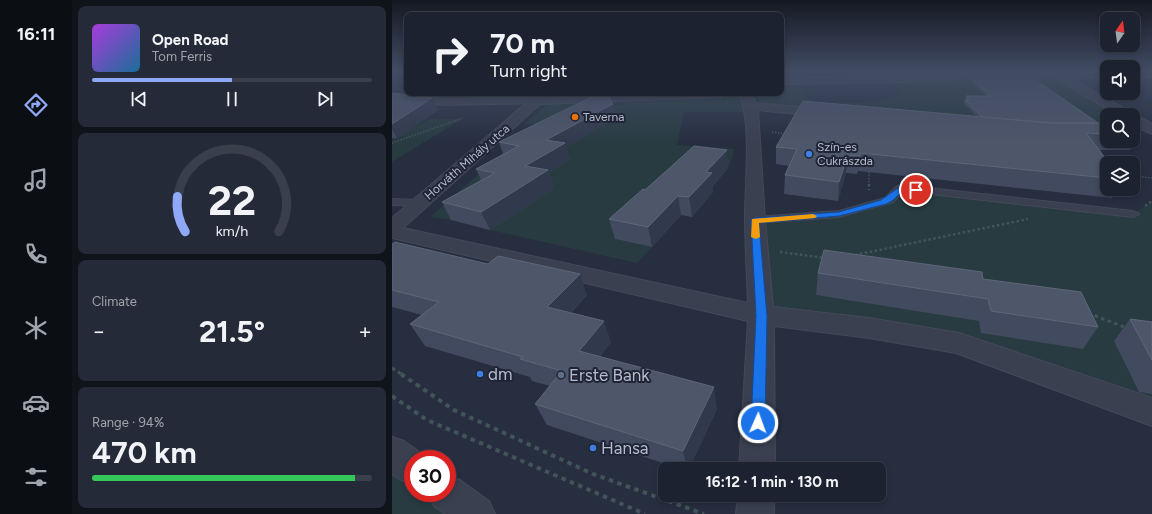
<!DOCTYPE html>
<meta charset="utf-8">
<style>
body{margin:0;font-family:Figtree,sans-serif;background:#252a38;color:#f1f3f6;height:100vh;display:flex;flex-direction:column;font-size:15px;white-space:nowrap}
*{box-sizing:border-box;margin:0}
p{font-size:13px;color:#a0a4ab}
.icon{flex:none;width:22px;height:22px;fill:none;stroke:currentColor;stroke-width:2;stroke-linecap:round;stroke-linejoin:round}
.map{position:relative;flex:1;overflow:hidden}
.sheet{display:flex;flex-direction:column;gap:6px;padding:6px;background:#0f131a;width:320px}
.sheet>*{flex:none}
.top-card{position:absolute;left:12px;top:12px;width:380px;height:84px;border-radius:8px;box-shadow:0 2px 6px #0003,0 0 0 1px #3a3f4c;background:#1c2230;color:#f1f3f6;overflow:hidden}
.needle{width:26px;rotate:14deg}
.buttons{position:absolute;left:708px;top:12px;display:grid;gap:8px}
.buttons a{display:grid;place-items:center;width:40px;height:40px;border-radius:8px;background:#1c2230;box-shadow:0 2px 6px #0003,0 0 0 1px #3a3f4c;font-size:20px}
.speed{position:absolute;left:12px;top:450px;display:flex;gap:8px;font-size:20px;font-weight:700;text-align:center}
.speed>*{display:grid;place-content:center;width:52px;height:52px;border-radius:50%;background:#1c2230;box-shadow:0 2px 6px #0003,0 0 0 1px #3a3f4c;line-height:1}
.speed .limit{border:6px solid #d22;background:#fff;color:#111}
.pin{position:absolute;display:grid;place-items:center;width:34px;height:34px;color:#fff;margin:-17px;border:2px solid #fff;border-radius:50%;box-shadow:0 1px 4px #0007}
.me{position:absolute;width:44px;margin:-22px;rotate:2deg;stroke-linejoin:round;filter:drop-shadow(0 0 3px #0008)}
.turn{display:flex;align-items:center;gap:14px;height:84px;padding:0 20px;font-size:18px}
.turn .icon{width:52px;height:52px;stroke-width:2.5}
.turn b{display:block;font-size:28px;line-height:34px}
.big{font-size:30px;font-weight:700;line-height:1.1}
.sheet .widget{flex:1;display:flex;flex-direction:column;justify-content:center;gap:6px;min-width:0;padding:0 14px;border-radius:8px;background:#252a38}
.sheet .dial{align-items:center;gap:0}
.dial svg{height:104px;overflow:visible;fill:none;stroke:#3a3f4c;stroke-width:7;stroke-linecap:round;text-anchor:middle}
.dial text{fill:#f1f3f6;stroke:none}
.song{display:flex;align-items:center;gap:12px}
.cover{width:48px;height:48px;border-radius:6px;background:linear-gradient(135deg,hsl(280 70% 55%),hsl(200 70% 35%))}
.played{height:4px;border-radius:2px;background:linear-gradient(90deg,#8fa9f7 50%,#3a3f4c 50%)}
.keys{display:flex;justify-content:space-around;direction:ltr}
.heat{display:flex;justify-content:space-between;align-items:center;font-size:22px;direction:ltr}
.charge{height:6px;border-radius:3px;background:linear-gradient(90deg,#34c759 94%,#3a3f4c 0)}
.trip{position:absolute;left:266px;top:462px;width:228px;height:40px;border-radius:8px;background:#1c2230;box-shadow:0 2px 6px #0003,0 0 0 1px #3a3f4c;font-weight:700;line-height:40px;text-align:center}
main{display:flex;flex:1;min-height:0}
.menu{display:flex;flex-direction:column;width:72px;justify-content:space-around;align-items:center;background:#0b0e13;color:#a0a4ab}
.menu .icon{width:28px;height:28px}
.menu .on{color:#8fa9f7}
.menu b{font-size:18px;color:#f1f3f6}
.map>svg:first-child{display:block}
.green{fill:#283b41}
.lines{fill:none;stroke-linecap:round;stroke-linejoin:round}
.service-casing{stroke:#444959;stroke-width:2}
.pedestrian-casing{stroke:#444959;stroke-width:2}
.minor-casing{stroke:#444959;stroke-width:2}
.tertiary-casing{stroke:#444959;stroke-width:2}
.path-far3{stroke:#415459;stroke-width:1.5;stroke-dasharray:1.5 1.5;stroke-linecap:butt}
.path-far2{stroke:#415459;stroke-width:2.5;stroke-dasharray:2.5 2.5;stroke-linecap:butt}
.path-far1{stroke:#415459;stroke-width:3;stroke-dasharray:3.5 3.5;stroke-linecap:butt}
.path{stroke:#415459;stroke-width:4;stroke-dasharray:4.5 4.5;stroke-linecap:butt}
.service{fill:#3a4050;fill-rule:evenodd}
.pedestrian{fill:#3a4050;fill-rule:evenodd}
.minor{fill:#3a4050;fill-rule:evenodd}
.tertiary{fill:#3a4050;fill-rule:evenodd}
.wall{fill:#414a5e}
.shaded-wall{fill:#31394d}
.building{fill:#4e566a;stroke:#5e6679}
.route{fill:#1a73e8;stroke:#114b97}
.slow{fill:#f59e0b}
.food-dot{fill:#e8710a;stroke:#1f2536;stroke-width:1.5}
.shop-dot{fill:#3f7fe0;stroke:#1f2536;stroke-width:1.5}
.service-dot{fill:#5c6f8a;stroke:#1f2536;stroke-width:1.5}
.labels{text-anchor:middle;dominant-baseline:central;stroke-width:4;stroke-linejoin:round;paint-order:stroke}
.far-poi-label{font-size:12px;fill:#b7bccb;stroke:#1f2536;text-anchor:start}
.far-street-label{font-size:12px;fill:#b7bccb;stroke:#1f2536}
.near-poi-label{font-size:17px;fill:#b7bccb;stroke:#1f2536;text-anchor:start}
</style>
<main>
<nav class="menu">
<b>16:11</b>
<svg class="icon on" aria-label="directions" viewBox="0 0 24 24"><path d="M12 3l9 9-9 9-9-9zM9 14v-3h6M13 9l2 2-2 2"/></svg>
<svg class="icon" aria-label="music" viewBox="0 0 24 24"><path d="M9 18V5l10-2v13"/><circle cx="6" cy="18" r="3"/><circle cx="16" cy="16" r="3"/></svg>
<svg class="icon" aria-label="phone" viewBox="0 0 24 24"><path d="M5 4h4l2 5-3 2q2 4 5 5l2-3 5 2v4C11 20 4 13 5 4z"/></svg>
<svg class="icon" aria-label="climate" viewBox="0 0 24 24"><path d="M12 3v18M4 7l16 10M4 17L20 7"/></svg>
<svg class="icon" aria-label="car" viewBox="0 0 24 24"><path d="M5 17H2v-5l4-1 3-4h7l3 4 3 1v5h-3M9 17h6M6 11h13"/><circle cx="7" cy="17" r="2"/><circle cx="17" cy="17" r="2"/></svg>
<svg class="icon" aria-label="filters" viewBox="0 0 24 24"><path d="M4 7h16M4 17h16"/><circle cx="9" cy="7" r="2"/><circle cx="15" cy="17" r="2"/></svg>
</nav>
<section class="sheet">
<div class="widget">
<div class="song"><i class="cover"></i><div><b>Open Road</b><p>Tom Ferris</p></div></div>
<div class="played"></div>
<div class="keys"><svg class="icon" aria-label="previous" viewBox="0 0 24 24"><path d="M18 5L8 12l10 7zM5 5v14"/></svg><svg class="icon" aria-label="pause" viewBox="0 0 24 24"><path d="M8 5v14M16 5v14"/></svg><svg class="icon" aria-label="next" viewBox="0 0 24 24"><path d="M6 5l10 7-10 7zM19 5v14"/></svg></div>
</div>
<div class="widget dial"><svg viewBox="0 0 100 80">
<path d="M14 69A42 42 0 1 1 86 69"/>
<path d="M14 69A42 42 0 0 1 8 42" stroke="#8fa9f7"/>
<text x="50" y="56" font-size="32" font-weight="700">22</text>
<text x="50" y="72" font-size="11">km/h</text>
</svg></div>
<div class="widget"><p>Climate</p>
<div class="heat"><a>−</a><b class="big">21.5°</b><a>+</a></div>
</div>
<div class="widget"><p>Range · 94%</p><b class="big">470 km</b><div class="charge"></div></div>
</section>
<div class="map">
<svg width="760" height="514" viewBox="0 0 760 514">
<rect width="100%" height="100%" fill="#262e40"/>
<path class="green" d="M559,77L645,78L666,80L723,115H715V133L371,105L360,93H389V87L407,86L419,103L482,102L503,96L508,85L515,82Z
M334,93H353L359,112H292L285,145L343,149L336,168L223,239L260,247L245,263L98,230L139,183L162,132L59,220L38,217L143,124H132L157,104L231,105L235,102L333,98Z
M38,119H70L0,162V137Z
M509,188L741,214L760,201V413L567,343L369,315L363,220L447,214L491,202Z
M0,453L21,468V493H55L84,514H0Z"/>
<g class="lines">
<defs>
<path id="service" d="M509,185L741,211L747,214L741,217L512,191L501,202L447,217L363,223L357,220L363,217L447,211L493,198L505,186Z
M0,199L29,200L35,203L29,206L0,205Z"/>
<path id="pedestrian" d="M0,95L54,99L145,97L150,100L145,103L54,105L0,101Z"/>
<path id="minor" d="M576,71L715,72V78H678L760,124V134L741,125V115H726L662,78L584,77L517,82L389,84V78L517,76Z
M760,71V77L741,78V72Z
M141,93H153L152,96L235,93H336L330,97L148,104L11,228L356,303C355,274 353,246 353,217C353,183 360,123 347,93H359L364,103L440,110L441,113L440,116L435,117L366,110L373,220L381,307L477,318L567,333L760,398V426L564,353L477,338L382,326L383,469H347L356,321L0,238V218L139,99Z
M346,495H382V514H344Z"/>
<path id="tertiary" d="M0,437L12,441L33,456L35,459H21V485L9,480L0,474Z
M55,475L68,480L97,501L103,514H53L42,506L37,493H55Z"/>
</defs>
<use href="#service" class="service-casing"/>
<use href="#pedestrian" class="pedestrian-casing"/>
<use href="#minor" class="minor-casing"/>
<use href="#tertiary" class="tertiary-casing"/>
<path class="path-far3" d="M380,132L395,134
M0,143L71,118
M477,169V185
M741,176L760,178"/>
<path class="path-far2" d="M477,184V190
M753,206L760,201
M388,252L433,258
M463,255L636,219"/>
<path class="path-far1" d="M696,313L735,328
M0,368L11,375"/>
<path class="path" d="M9,374L62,410L201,474L312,514
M0,396L35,420L253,514"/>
<use href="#service" class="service"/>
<use href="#pedestrian" class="pedestrian"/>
<use href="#minor" class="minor"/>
<use href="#tertiary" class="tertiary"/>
</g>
<path class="wall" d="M580,80L706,123H715V141H741V130L747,134L738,150H707L715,163V189H725L720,198L466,171L465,174L454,173L446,201L392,194L393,175L397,166L384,164V147L585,117L572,103L574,96H594L579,83Z
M0,93L46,110L5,138H0Z
M224,118L174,147L178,159L157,172L162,188L98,230L59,220L50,202L89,180L84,169L111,154L107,142Z
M336,168L321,186V192L300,217L289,215L260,247L223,239L217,219L253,190Z
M0,244L195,295L179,313L219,342L208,357L325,409L297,469H289L155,425L143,404L158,386L140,381L138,377L33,346L18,324L30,315L0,307Z
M426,273L591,279L706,327L691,349L589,333L587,321L424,295Z
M738,319L760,322V394L747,392L722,341Z"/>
<path class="shaded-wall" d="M40,98L46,110L5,138L0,129V124Z
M221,104L224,118L174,147L178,159L157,172L162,188L98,230L89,212L133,166L154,140Z
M335,150L336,168L321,186V192L300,217L297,197L314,172Z
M456,155L454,173L446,201L447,182Z
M286,196L289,215L260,247L256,227Z
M188,274L195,295L164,328L155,307Z
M212,321L219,342L196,373L187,351Z
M322,387L325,409L297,469H295L291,451Z"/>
<path class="building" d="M580,80H644L706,123H659L590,117L573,100H577L574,96H599Z
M0,93L40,98L0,124Z
M208,93H214L221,104L154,140L173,143L133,166L156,170L89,212L50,202L103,173L84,169L127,146L107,142Z
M411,101L659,123H715V134L694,133L717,163H715V178L468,153V156L456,155L447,182L393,175L405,149L384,147Z
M741,130L747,134H741Z
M302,146L335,150L314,172L320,173L297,197L286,196L256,227L217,219L251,189L253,190Z
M3,242L96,264L106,256L188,274L155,307L212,321L187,351L322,387L291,451L143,404L170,371L128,359L131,357L18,324L47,302L0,290V244Z
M432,250L590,272L591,279L689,292L706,327L599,311L596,299L426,273Z
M738,319L760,322V360Z"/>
<linearGradient id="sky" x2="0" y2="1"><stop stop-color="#151923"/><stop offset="0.5" stop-color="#414c64"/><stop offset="1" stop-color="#414c64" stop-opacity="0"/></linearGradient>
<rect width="760" height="143" fill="url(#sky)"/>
<path class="route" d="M509,186L524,188L528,190L524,192L511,191L500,201L494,204L447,216L367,223L375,316L373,423L371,427L366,429L361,427L359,423L364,316L359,220L363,218L447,212L489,200Z"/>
<path class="slow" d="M421,214L425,216L423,218L367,223L368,237L364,239L359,237L360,219Z"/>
<circle class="food-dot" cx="183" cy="117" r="4"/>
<g class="shop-dot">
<circle cx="417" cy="154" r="4"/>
<circle cx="88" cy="374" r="4"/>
<circle cx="201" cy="448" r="4"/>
</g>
<circle class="service-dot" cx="169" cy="375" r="4"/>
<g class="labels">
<g class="far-poi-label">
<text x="191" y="117">Taverna</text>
<text x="425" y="147">Szín-es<tspan x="425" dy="14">Cukrászda</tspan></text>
</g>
<g class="far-street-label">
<text transform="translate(75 162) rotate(-41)">Horváth Mihály utca</text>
</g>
<g class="near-poi-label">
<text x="96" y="374">dm</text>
<text x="177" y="375">Erste Bank</text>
<text x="209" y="448">Hansa</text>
</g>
</g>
</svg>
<div class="buttons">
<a><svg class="needle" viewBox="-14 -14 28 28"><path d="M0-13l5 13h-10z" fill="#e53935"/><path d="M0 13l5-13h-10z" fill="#a0a4ab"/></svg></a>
<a><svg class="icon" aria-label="sound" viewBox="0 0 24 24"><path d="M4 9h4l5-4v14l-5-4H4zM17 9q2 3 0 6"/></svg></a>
<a><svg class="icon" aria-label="search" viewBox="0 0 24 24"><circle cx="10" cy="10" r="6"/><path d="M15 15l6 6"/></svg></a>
<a><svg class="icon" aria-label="layers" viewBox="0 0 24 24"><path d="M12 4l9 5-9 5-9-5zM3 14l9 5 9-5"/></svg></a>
</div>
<div class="speed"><div class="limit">30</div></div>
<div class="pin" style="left:524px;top:190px;background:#d93025"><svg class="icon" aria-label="arrive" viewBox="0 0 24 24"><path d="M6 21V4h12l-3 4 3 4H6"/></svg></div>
<svg class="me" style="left:366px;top:423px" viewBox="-20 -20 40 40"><circle r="17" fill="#1a73e8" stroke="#fff" stroke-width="3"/><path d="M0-11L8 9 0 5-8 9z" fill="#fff"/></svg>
<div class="trip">16:12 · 1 min · 130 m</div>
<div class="top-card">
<div class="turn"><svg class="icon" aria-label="right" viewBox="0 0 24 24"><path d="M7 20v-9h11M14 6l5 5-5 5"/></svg><div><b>70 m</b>Turn right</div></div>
</div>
</div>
</main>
